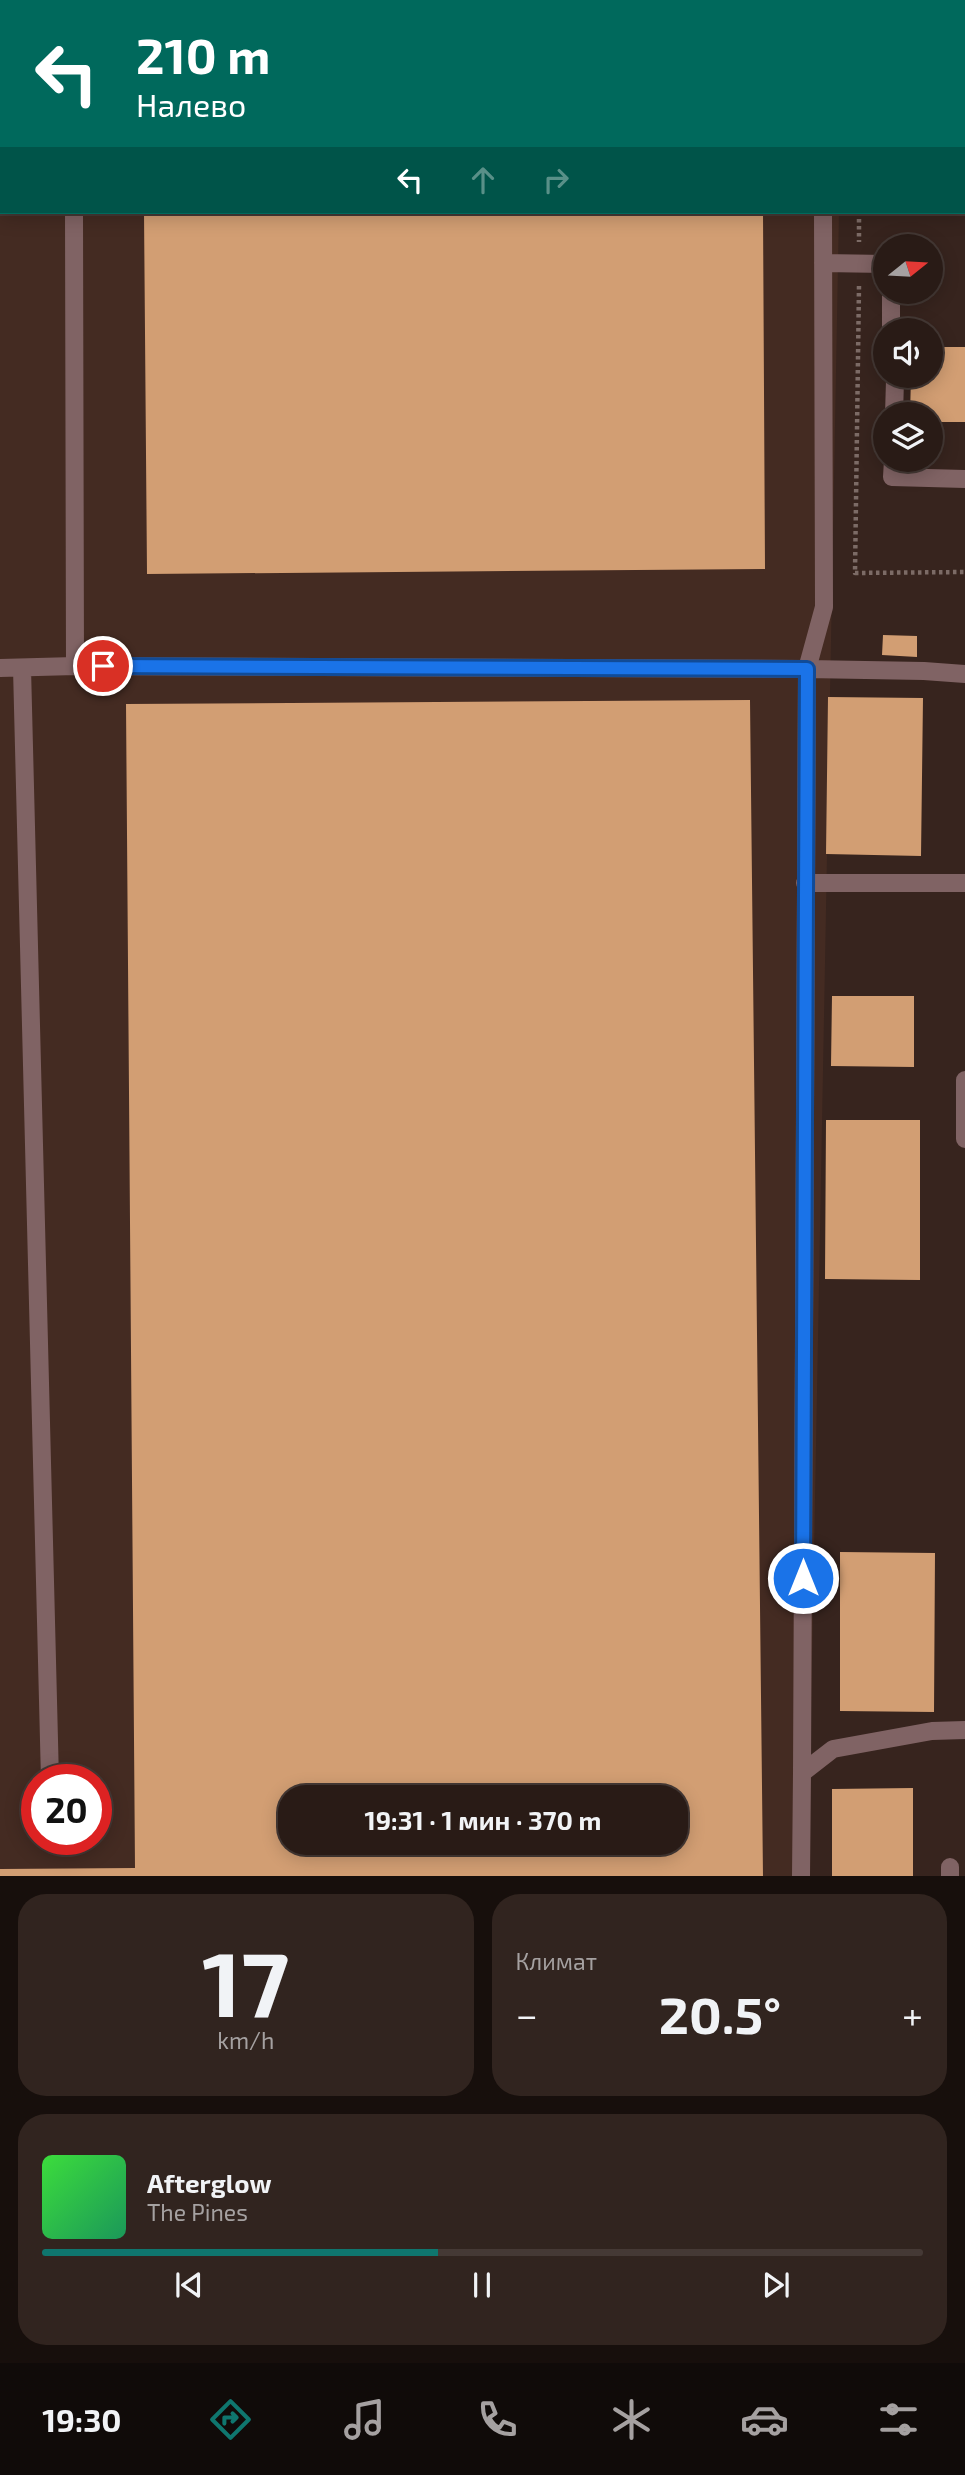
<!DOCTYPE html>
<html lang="ru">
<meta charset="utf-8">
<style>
body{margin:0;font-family:"Exo 2",sans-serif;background:#31241f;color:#f1f3f6;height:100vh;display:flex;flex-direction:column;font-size:26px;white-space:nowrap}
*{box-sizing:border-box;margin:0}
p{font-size:23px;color:#a5a1a1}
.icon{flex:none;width:38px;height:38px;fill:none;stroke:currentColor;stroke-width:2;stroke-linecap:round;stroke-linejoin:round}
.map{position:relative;height:1876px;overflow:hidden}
.sheet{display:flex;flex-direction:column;gap:18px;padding:18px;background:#170f0c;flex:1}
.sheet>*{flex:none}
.hud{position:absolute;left:0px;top:0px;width:966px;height:214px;box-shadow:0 4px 18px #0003,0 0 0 2px #453935;background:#00695c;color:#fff;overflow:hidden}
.needle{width:46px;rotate:72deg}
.controls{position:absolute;left:873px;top:234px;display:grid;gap:14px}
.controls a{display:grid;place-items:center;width:70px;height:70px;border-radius:50%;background:#291b16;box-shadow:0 4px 18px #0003,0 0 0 2px #453935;font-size:35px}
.speed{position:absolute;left:21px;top:1764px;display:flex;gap:14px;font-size:35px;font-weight:700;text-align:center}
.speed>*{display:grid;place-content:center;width:91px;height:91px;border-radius:50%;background:#291b16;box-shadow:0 4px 18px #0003,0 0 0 2px #453935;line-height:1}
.speed .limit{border:10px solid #d22;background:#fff;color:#111}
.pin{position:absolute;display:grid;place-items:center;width:60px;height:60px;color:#fff;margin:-30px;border:4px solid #fff;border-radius:50%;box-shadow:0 2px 7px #0007}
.me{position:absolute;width:77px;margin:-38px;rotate:0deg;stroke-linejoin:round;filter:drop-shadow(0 0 5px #0008)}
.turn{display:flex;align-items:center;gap:24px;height:147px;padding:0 21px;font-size:32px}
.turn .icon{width:91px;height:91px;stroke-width:2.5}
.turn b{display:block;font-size:49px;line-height:60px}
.lanes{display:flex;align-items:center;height:66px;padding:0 21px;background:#0003;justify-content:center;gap:35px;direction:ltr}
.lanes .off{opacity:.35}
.big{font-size:52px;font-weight:700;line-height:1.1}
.sheet .tile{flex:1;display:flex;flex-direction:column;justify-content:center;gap:10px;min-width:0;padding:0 24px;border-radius:28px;background:#31241f}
.sheet .dial{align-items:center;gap:0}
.dial b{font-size:91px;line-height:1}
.song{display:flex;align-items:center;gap:21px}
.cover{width:84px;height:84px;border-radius:10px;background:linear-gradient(135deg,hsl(120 70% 55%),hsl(150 70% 35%))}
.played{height:7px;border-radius:4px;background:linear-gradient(90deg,#0f766e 45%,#453935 45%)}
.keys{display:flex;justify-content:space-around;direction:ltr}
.heat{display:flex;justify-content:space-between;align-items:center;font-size:38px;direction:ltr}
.sheet .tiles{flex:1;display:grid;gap:18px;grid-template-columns:1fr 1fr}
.tile:last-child{grid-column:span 2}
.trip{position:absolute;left:278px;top:1785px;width:410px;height:70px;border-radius:28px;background:#291b16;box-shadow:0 4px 18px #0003,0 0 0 2px #453935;font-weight:700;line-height:70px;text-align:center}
.tab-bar{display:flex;height:112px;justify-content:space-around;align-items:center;background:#100b09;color:#a5a1a1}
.tab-bar .icon{width:49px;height:49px}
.tab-bar .selected{color:#0f766e}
.tab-bar b{font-size:32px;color:#f1f3f6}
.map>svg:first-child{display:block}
.built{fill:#442b22;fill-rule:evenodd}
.building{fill:#d29e73;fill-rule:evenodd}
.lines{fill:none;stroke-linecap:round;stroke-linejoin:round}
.path{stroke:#7c6b66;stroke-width:4.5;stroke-dasharray:3.5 3.5;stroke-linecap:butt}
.minor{stroke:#806364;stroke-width:18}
.route-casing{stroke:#114b97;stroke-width:18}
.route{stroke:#1a73e8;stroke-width:12}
</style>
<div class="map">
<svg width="965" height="1877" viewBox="0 0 965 1877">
<rect width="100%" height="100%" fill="#37241e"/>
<path class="built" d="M0,0H843V2H2V212H839L808,1876L0,1877ZM37,1780H96V1839H37ZM290,1797H676V1843H290Z"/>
<path class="building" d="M144,212H763L765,569L147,574Z
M931,347H965V422H931V415H910L911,376H931Z
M883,635L917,636V657L882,655Z
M828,697L923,698L921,856L826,854Z
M750,700L763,1877H0V1869L135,1868L126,704ZM290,1797H676V1843H290Z
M832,996H914V1067L831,1066Z
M826,1120H920V1280L825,1279Z
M840,1552L935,1553L934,1712L840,1711Z
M913,1788V1877H832V1789Z"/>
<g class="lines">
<path class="path" d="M857,0V2
M859,212V242
M859,286L855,573L965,572"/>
<path class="minor" d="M74,0V2
M823,0V2
M74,212L75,666
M823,263L886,264
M891,327V292
M894,415L895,380
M893,460L892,477L965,479
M0,668L75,666L807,669L924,671L965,674
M22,668L50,1780
M805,883H965
M965,1080V1139
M802,1773L807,669L824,607L823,212
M801,1877L802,1773L833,1749L932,1731L965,1730
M950,1877V1867"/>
</g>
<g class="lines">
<defs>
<path id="route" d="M103,666L807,669L803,1578"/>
</defs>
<use href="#route" class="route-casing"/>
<use href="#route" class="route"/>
</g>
</svg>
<div class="controls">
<a><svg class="needle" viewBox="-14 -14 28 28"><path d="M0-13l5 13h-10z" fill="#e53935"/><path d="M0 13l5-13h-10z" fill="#a5a1a1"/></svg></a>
<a><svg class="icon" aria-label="sound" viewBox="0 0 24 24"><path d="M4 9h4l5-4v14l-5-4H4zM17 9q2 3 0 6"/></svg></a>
<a><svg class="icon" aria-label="layers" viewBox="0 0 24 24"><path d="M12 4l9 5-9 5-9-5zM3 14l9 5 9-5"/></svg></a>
</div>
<div class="speed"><div class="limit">20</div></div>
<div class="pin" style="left:103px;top:666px;background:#d93025"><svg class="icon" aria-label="arrive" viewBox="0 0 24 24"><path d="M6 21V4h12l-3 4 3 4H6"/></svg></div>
<svg class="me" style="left:803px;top:1578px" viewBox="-20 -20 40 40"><circle r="17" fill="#1a73e8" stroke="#fff" stroke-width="3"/><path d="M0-11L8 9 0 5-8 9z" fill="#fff"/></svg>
<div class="trip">19:31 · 1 мин · 370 m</div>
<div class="hud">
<div class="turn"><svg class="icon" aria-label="left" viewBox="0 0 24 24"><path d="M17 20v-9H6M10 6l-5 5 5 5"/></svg><div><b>210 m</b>Налево</div></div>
<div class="lanes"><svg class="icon" aria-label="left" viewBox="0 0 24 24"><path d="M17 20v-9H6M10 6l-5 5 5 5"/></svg><svg class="icon off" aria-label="ahead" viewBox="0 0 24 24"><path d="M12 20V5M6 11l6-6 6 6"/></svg><svg class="icon off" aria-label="right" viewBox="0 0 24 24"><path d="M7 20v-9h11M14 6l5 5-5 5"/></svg></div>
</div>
</div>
<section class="sheet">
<div class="tiles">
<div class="tile dial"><b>17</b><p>km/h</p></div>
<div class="tile"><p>Климат</p>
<div class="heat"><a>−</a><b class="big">20.5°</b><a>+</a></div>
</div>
<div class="tile">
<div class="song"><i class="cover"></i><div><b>Afterglow</b><p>The Pines</p></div></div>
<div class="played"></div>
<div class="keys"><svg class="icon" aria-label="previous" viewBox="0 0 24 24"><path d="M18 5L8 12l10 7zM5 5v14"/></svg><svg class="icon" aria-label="pause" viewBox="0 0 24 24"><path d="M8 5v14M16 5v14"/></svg><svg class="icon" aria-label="next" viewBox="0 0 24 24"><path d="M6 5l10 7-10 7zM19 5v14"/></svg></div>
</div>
</div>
</section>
<nav class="tab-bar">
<b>19:30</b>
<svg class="icon selected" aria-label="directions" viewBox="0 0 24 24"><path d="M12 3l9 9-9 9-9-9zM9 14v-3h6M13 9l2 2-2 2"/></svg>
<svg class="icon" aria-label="music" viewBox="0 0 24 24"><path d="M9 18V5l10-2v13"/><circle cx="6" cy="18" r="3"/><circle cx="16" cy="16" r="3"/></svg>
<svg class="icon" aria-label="phone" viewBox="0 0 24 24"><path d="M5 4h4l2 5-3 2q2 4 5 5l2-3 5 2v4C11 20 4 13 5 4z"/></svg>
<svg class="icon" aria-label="climate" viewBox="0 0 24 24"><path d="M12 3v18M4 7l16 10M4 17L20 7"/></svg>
<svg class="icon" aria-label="car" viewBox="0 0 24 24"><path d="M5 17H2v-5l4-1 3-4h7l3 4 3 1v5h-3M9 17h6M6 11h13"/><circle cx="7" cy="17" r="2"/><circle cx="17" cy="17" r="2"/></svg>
<svg class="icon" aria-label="filters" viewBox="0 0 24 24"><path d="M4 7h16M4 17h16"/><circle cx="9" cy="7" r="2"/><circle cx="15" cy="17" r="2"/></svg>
</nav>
